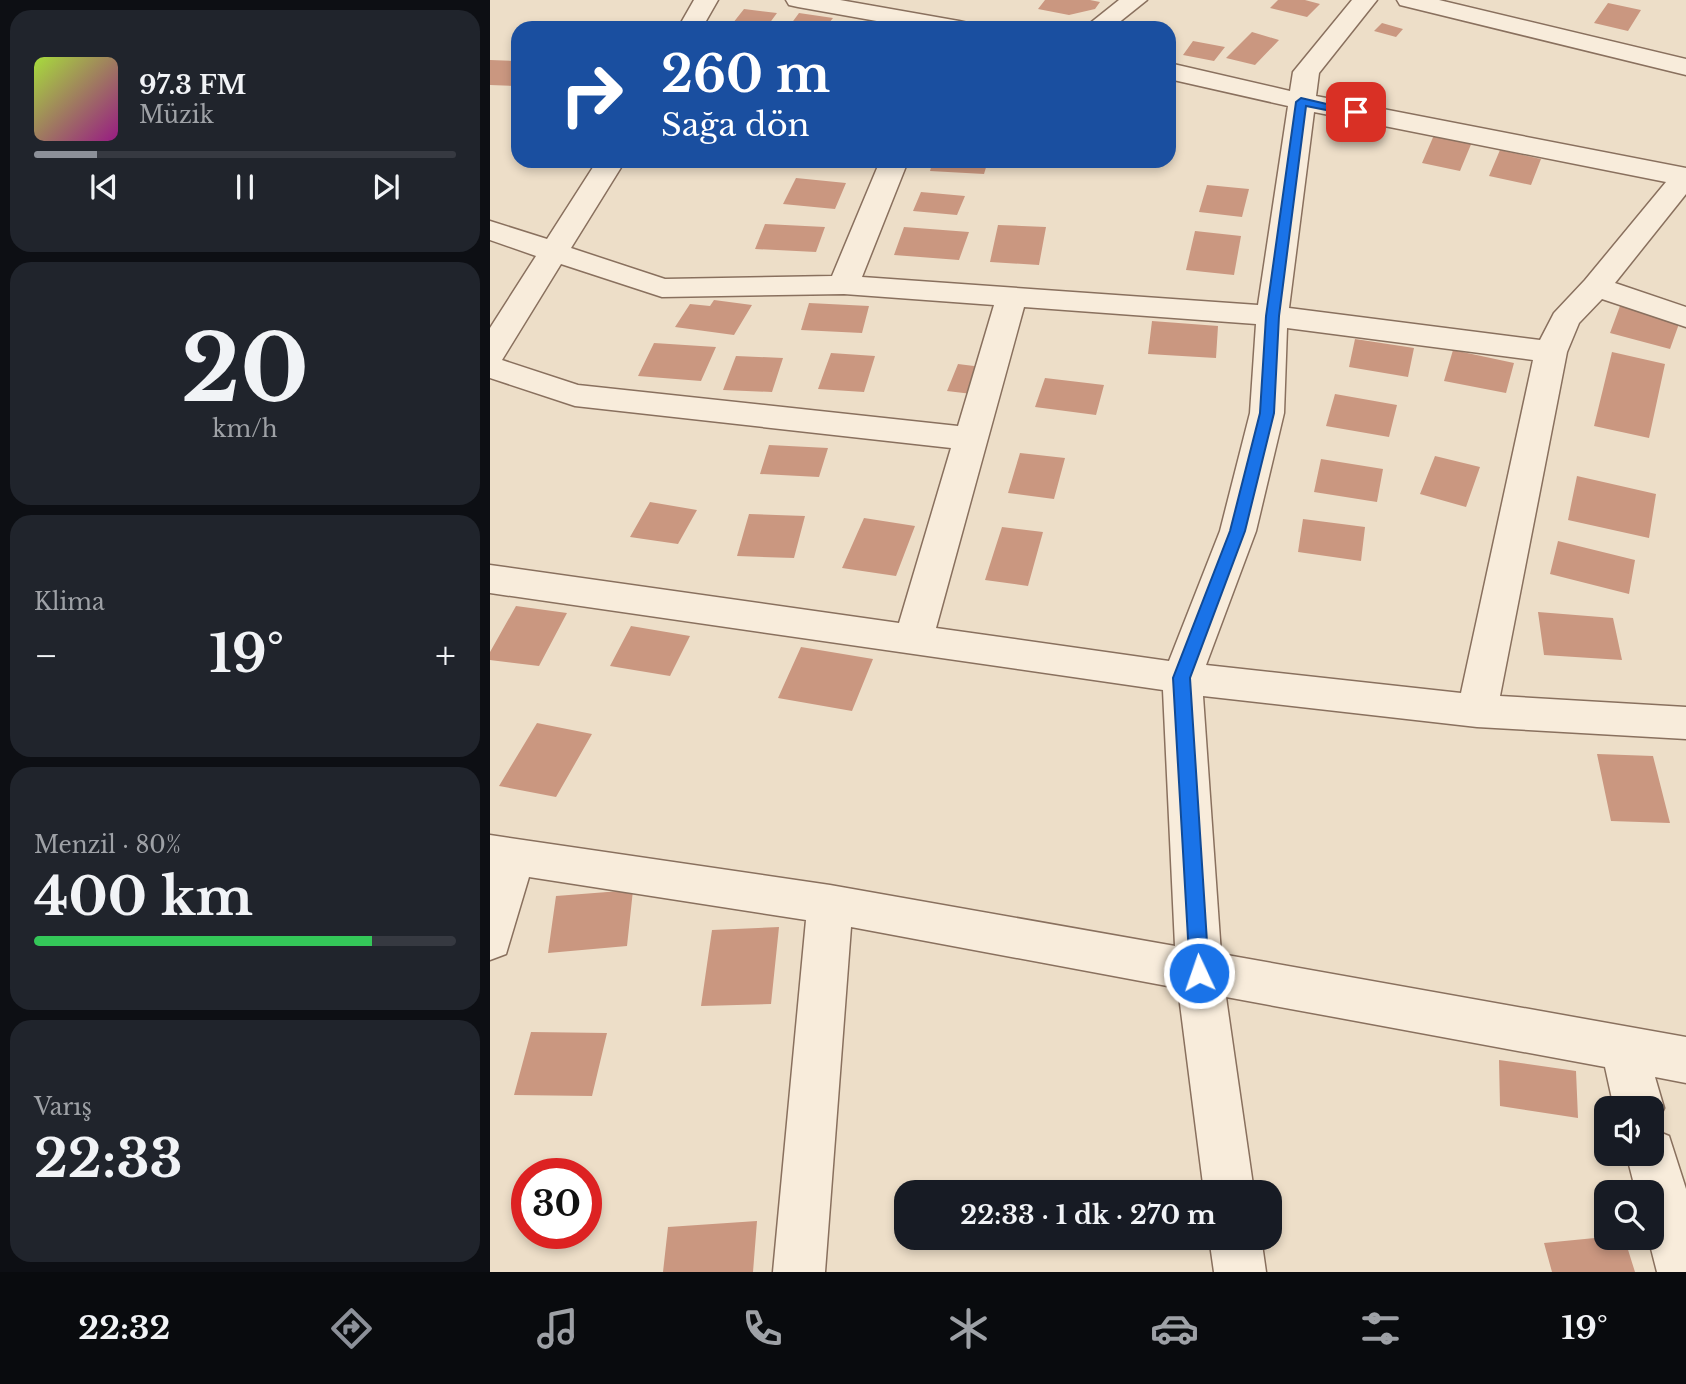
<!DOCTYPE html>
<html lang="tr">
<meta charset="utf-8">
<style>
body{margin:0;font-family:"Libre Baskerville",serif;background:#20242c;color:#f1f3f6;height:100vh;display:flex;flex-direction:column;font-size:26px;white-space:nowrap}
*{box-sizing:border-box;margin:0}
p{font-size:23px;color:#9ea1a6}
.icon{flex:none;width:38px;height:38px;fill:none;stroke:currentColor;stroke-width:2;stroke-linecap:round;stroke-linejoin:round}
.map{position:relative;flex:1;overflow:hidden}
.side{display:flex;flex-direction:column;gap:10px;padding:10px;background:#0d0f14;width:490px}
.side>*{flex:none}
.top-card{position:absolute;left:21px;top:21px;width:665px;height:147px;border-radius:21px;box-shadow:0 4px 10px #0003;background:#1a4fa0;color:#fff;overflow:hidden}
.controls{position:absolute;left:1104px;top:1096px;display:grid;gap:14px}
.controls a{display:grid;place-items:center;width:70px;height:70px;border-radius:14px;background:#171b24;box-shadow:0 4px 10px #0003;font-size:35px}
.speed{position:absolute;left:21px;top:1158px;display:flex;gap:14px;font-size:35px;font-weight:700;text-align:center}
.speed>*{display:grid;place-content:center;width:91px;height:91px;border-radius:50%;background:#171b24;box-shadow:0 4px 10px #0003;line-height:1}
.speed .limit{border:10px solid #d22;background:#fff;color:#111}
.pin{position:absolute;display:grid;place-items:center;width:60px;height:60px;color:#fff;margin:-30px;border-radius:14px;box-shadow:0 4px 10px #0006}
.me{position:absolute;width:77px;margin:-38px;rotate:357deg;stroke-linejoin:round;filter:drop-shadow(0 0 5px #0008)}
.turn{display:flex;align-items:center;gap:24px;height:147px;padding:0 35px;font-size:32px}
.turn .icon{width:91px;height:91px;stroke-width:2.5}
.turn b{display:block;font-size:49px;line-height:60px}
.big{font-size:52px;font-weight:700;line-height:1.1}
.side .widget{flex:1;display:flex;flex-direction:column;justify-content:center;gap:10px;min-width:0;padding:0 24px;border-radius:21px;background:#20242c}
.side .dial{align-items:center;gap:0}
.dial b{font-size:91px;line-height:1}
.song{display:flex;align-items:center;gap:21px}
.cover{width:84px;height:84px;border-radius:10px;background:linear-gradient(135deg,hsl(80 70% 55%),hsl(310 70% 35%))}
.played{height:7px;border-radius:4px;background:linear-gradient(90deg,#8c9099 15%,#363941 15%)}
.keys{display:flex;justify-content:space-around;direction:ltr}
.heat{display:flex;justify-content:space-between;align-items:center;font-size:38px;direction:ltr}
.charge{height:10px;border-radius:5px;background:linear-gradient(90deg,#34c759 80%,#363941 0)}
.trip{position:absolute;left:404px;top:1180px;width:388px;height:70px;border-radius:21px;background:#171b24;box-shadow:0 4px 10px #0003;font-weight:700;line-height:70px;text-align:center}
.menu{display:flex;height:112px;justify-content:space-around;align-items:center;background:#090b0e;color:#9ea1a6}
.menu .icon{width:49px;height:49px}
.menu .selected{color:#8c9099}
.menu b{font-size:32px;color:#f1f3f6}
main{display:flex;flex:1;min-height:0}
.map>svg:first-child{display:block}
.building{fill:#ca9780}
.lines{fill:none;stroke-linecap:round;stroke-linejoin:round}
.minor-casing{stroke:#89705e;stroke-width:3}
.minor{fill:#f8ecdb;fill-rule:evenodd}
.route{fill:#1a73e8;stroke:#114b97;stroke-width:2}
</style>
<main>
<section class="side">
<div class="widget">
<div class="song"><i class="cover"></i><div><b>97.3 FM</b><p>Müzik</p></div></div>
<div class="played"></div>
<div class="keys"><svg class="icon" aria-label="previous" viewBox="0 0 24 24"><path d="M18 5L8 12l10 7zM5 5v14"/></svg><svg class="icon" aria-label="pause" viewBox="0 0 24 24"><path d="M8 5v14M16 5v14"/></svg><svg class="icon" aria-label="next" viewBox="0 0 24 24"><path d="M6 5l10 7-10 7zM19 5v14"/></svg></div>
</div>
<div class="widget dial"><b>20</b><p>km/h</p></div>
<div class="widget"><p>Klima</p>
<div class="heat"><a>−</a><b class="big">19°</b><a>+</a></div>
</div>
<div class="widget"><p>Menzil · 80%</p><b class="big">400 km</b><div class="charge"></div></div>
<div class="widget"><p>Varış</p><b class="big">22:33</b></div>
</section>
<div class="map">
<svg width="1196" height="1272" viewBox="0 0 1196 1272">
<rect width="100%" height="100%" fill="#eddec8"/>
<path class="building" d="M555,0H600L610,2L605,9L579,15L548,9Z
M788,0H815L830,4L817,17L780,8Z
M1118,3L1151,10L1138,31L1104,23Z
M254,9L287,13L276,28H239Z
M309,13L343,18L335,28H298Z
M892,23L913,29L906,37L884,31Z
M762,32L789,40L765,65L736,58Z
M703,41L735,47L724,61L693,55Z
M0,60L28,61V86L0,85Z
M944,135L982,142L970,171L932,163Z
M1010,150L1051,159L1041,185L999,176Z
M443,161H498L494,174L440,171Z
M306,178L356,183L345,209L293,204Z
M717,185L759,189L752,217L709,212Z
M431,192L475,196L467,215L423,211Z
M275,224L335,227L326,252L265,249Z
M508,225L556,227L549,265L500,262Z
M414,227L479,232L469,260L404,255Z
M705,231L751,236L744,275L696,270Z
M224,300L262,305L244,335L185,327L200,304L220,306Z
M319,303L379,306L372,333L311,330Z
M1130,306L1190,321L1180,349L1120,333Z
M662,321L728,326L726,358L658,354Z
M865,339L924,348L918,377L859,367Z
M164,343L226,347L211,381L148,376Z
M963,350L1024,363L1016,393L954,381Z
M1122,352L1175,364L1159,438L1104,426Z
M341,353L385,356L374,392L328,389Z
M246,356L293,358L282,392L233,390Z
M468,364L492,367L482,394L457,391Z
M555,378L614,385L606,415L545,407Z
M845,394L907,405L899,437L836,426Z
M279,445L338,448L329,477L270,474Z
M530,453L575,458L564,499L518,493Z
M945,456L990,467L976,507L930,494Z
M831,459L893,469L887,502L824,492Z
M1087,476L1166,494L1159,538L1078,520Z
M160,502L207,510L188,544L140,537Z
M259,514L315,516L304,558L247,556Z
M374,518L425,526L406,576L352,568Z
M813,519L875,527L871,561L808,552Z
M512,527L553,532L538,586L495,580Z
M1068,541L1145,560L1139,594L1060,574Z
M26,606L77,613L49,666L0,660V652Z
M1048,612L1123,618L1132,660L1054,655Z
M141,626L200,636L180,676L120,666Z
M311,647L383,659L362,711L288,698Z
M47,723L102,734L66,797L9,786Z
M1107,754L1163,756L1180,823L1121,821Z
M143,890L137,946L58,953L66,896Z
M289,927L281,1004L211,1006L222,930Z
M41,1032L117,1033L102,1096L24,1095Z
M1009,1060L1086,1071L1088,1118L1010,1106Z
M267,1221L263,1272H173L178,1227Z
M1115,1237H1134L1145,1272H1062L1054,1243Z"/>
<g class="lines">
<defs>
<path id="minor" d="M204,0H228L212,28H188Z
M296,0H350L469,21L478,23L481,28H426L308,7L299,5Z
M629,0H657L622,28H594Z
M862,0H887L829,73L826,96L1196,168V194L1125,283L1196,307V327L1112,299L1089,323L1077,352L1010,696L1196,707V739L987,727L713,696L731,954L1196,1037V1083L1165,1077L1174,1108L1166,1125L1162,1126V1108H1124L1115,1067L736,997L764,1192H714L688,988L361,927L335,1272H283L316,920L39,877L16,954L0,960V835L340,885L685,946L673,690L0,593V565L409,623L461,448L85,406L0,378V328L46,256L0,240V221L57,239L107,161H135L81,248L175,279L342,276L390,161H418L372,277L768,305L798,106L679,79V63L800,91L803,72ZM824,112L1176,182L1095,280L1064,313L1050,340L799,308ZM71,264L172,297L354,294L504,305L468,426L88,385L12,360ZM534,307L766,324L760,413L730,531L679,661L446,628ZM797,328L1043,360L971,693L716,665L766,531L794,413Z
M907,0H949L1196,59V75L910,5Z
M1162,1129L1179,1136L1196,1189V1272H1167L1158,1237H1162V1192H1146L1136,1153H1162Z
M719,1237H771L776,1272H724Z"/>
</defs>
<use href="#minor" class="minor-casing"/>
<use href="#minor" class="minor"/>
</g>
<path class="route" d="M811,98L871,112L866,116L816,106L789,316L784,413L755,531L700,678L719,973L716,979L709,981L703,979L700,973L683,678L740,531L770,413L776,316L806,102Z"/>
</svg>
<div class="controls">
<a><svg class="icon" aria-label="sound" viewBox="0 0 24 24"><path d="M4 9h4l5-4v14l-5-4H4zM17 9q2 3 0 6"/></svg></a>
<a><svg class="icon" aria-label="search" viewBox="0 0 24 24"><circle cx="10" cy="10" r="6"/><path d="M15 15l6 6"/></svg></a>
</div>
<div class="speed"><div class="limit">30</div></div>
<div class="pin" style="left:866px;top:112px;background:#d93025"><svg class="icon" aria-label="arrive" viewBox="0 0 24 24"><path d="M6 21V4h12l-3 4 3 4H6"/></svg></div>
<svg class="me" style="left:709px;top:973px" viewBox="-20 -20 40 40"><circle r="17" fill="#1a73e8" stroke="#fff" stroke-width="3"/><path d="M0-11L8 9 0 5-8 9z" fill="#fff"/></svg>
<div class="trip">22:33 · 1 dk · 270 m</div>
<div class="top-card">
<div class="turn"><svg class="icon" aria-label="right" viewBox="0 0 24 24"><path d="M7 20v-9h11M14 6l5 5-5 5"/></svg><div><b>260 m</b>Sağa dön</div></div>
</div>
</div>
</main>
<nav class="menu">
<b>22:32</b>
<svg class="icon selected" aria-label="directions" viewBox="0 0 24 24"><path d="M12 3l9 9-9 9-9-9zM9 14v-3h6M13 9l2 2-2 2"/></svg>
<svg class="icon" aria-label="music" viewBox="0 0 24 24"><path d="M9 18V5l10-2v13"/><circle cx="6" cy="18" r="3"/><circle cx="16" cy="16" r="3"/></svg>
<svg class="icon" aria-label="phone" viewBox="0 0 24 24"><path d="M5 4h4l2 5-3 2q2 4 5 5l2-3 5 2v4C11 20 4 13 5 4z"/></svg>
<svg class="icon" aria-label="climate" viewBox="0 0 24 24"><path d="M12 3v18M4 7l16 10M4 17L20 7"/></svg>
<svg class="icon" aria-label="car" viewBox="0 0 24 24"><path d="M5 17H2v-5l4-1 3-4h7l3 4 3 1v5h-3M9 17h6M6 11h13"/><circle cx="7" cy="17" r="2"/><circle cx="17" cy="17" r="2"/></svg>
<svg class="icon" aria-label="filters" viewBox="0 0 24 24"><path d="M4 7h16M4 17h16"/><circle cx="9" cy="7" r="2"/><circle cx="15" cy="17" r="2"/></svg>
<b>19°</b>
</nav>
